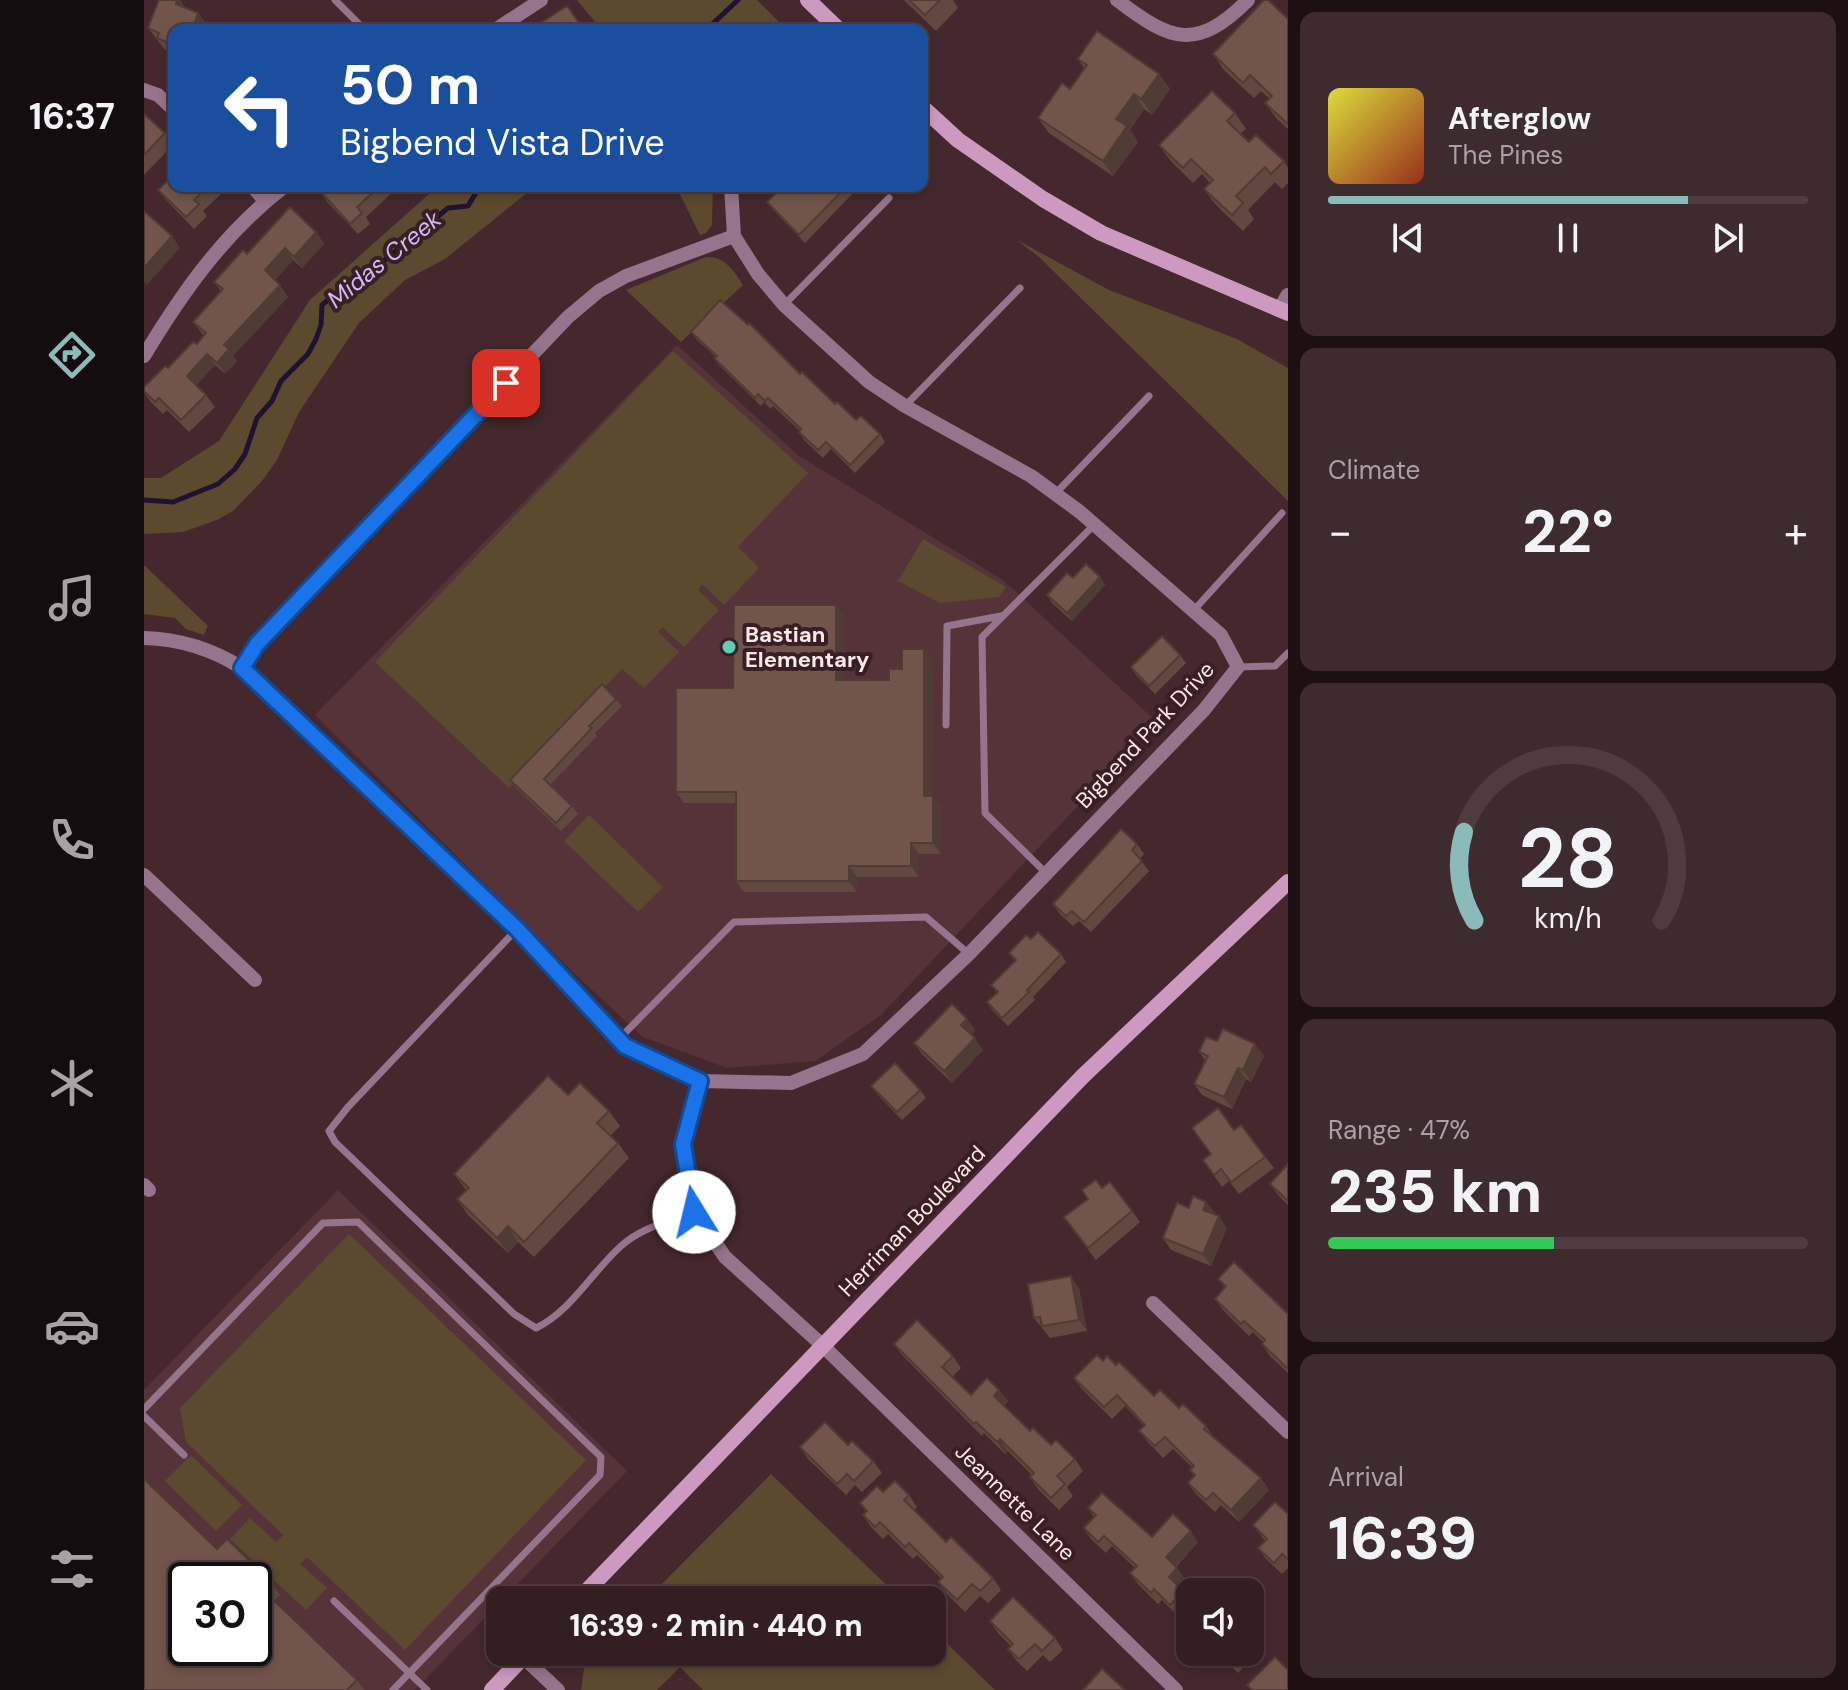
<!DOCTYPE html>
<meta charset="utf-8">
<style>
body{margin:0;font-family:"DM Sans",sans-serif;background:#3e2b2f;color:#f1f3f6;height:100vh;display:flex;flex-direction:column;font-size:30px;white-space:nowrap}
*{box-sizing:border-box;margin:0}
p{font-size:26px;color:#a9a2a5}
.icon{flex:none;width:44px;height:44px;fill:none;stroke:currentColor;stroke-width:2;stroke-linecap:round;stroke-linejoin:round}
.map{position:relative;flex:1;overflow:hidden}
.drawer{display:flex;flex-direction:column;gap:12px;padding:12px;background:#1c1013;width:560px}
.drawer>*{flex:none}
.guide{position:absolute;left:24px;top:24px;width:760px;height:168px;border-radius:16px;box-shadow:0 4px 12px #0003,0 0 0 2px #4e3c40;background:#1a4fa0;color:#fff;overflow:hidden}
.controls{position:absolute;left:1032px;top:1578px;display:grid;gap:16px}
.controls a{display:grid;place-items:center;width:88px;height:88px;border-radius:16px;background:#331e22;box-shadow:0 4px 12px #0003,0 0 0 2px #4e3c40;font-size:40px}
.speed{position:absolute;left:24px;top:1562px;display:flex;gap:16px;font-size:40px;font-weight:700;text-align:center}
.speed>*{display:grid;place-content:center;width:104px;height:104px;border-radius:50%;background:#331e22;box-shadow:0 4px 12px #0003,0 0 0 2px #4e3c40;line-height:1}
.speed .limit{border:4px solid #111;border-radius:12px;background:#fff;color:#111}
.pin{position:absolute;display:grid;place-items:center;width:68px;height:68px;color:#fff;margin:-34px;border-radius:16px;box-shadow:0 4px 12px #0006}
.me{position:absolute;width:88px;margin:-44px;rotate:351deg;stroke-linejoin:round;filter:drop-shadow(0 0 6px #0008)}
.turn{display:flex;align-items:center;gap:28px;height:168px;padding:0 40px;font-size:36px}
.turn .icon{width:104px;height:104px;stroke-width:2.5}
.turn b{display:block;font-size:56px;line-height:68px}
.big{font-size:60px;font-weight:800;line-height:1.1}
.drawer .tile{flex:1;display:flex;flex-direction:column;justify-content:center;gap:12px;min-width:0;padding:0 28px;border-radius:16px;background:#3e2b2f}
.drawer .dial{align-items:center;gap:0}
.dial svg{height:208px;overflow:visible;fill:none;stroke:#4e3c40;stroke-width:7;stroke-linecap:round;text-anchor:middle}
.dial text{fill:#f1f3f6;stroke:none}
.song{display:flex;align-items:center;gap:24px}
.cover{width:96px;height:96px;border-radius:12px;background:linear-gradient(135deg,hsl(60 70% 55%),hsl(10 70% 35%))}
.played{height:8px;border-radius:4px;background:linear-gradient(90deg,#8bbbb9 75%,#4e3c40 75%)}
.keys{display:flex;justify-content:space-around;direction:ltr}
.heat{display:flex;justify-content:space-between;align-items:center;font-size:44px;direction:ltr}
.charge{height:12px;border-radius:6px;background:linear-gradient(90deg,#34c759 47%,#4e3c40 0)}
.trip{position:absolute;left:342px;top:1586px;width:460px;height:80px;border-radius:16px;background:#331e22;box-shadow:0 4px 12px #0003,0 0 0 2px #4e3c40;font-weight:800;line-height:80px;text-align:center}
main{display:flex;flex:1;min-height:0}
.dock{display:flex;flex-direction:column;width:144px;justify-content:space-around;align-items:center;background:#140c0e;color:#a9a2a5}
.dock .icon{width:56px;height:56px}
.dock .active{color:#8bbbb9}
.dock b{font-size:36px;color:#f1f3f6}
.map>svg:first-child{display:block}
.built{fill:#553339;fill-rule:evenodd}
.green{fill:#5c4a2f}
.lines{fill:none;stroke-linecap:round;stroke-linejoin:round}
.stream{stroke:#201332;stroke-width:5}
.service{stroke:#95748d;stroke-width:7}
.minor{stroke:#95748d;stroke-width:14}
.tertiary{stroke:#95748d;stroke-width:16}
.secondary{stroke:#cd99c1;stroke-width:16}
.wall{fill:#614940}
.shaded-wall{fill:#4f3c34}
.building{fill:#71554a;stroke:#4f3c34;stroke-width:2;fill-rule:evenodd}
.route-casing{stroke:#114b97;stroke-width:20}
.route{stroke:#1a73e8;stroke-width:14}
.poi-dot{fill:#5eceb8;stroke:#391f23;stroke-width:3}
.labels{text-anchor:middle;dominant-baseline:central;stroke-width:8;stroke-linejoin:round;paint-order:stroke}
.poi-label{font-size:22px;font-weight:bold;fill:#fbe8ea;stroke:#391f23;text-anchor:start}
.street-label{font-size:22px;fill:#fbe8ea;stroke:#391f23}
.water-label{font-size:24px;font-style:italic;fill:#cfb9f8;stroke:#391f23}
</style>
<main>
<nav class="dock">
<b>16:37</b>
<svg class="icon active" aria-label="directions" viewBox="0 0 24 24"><path d="M12 3l9 9-9 9-9-9zM9 14v-3h6M13 9l2 2-2 2"/></svg>
<svg class="icon" aria-label="music" viewBox="0 0 24 24"><path d="M9 18V5l10-2v13"/><circle cx="6" cy="18" r="3"/><circle cx="16" cy="16" r="3"/></svg>
<svg class="icon" aria-label="phone" viewBox="0 0 24 24"><path d="M5 4h4l2 5-3 2q2 4 5 5l2-3 5 2v4C11 20 4 13 5 4z"/></svg>
<svg class="icon" aria-label="climate" viewBox="0 0 24 24"><path d="M12 3v18M4 7l16 10M4 17L20 7"/></svg>
<svg class="icon" aria-label="car" viewBox="0 0 24 24"><path d="M5 17H2v-5l4-1 3-4h7l3 4 3 1v5h-3M9 17h6M6 11h13"/><circle cx="7" cy="17" r="2"/><circle cx="17" cy="17" r="2"/></svg>
<svg class="icon" aria-label="filters" viewBox="0 0 24 24"><path d="M4 7h16M4 17h16"/><circle cx="9" cy="7" r="2"/><circle cx="15" cy="17" r="2"/></svg>
</nav>
<div class="map">
<svg width="1144" height="1690" viewBox="0 0 1144 1690">
<rect width="100%" height="100%" fill="#44282d"/>
<path class="built" d="M533,345L655,456L859,580L1013,722L737,1015L671,1061L583,1068L499,1037L436,979L171,715Z
M194,1190L483,1471L271,1690H0V1390ZM42,1580H110V1648H42Z"/>
<path class="green" d="M433,0H613L643,30H458Z
M294,186H406L384,192L301,259L261,280L215,323L155,412L133,460L118,481L89,511L73,520L39,532L0,534V478H17L75,441L166,300Z
M532,186H569L568,225L562,233L556,235Z
M873,240L965,290L1093,339L1144,368V501L895,257Z
M562,257C582,257 589,270 599,285L537,342L482,290Z
M529,351L664,473L594,547L615,568L580,605L558,584L554,590L575,610L540,647L518,627L514,632L535,652L500,688L478,669L365,788L231,662Z
M779,539L862,587L855,597L796,603L754,581Z
M0,565L64,626L60,635L42,629L31,618L0,614Z
M445,815L519,887L494,912L420,841Z
M205,1234L442,1460L261,1650L163,1557L156,1564L183,1588L162,1610L86,1539L106,1518L132,1542L139,1535L42,1442L36,1408Z
M47,1455L98,1505L72,1531L21,1481Z
M627,1474L758,1600H502Z
M788,1629L851,1690H559L536,1667L513,1690H437L441,1663L451,1652H788Z"/>
<g class="lines">
<path class="stream" d="M562,30L594,0
M0,500L29,502L74,484L91,469L101,454L113,418L128,401L137,381L164,354L172,339L177,325L178,305L202,285L213,283L304,208L324,206L336,186"/>
<path class="service" d="M191,0L221,30
M640,305L745,198
M761,406L876,288
M911,494L1005,396
M1050,610L1138,513
M1094,667L1131,666L1144,653
M802,725L803,626L857,616
M902,873L841,813L838,637L951,524
M373,929L204,1107L185,1131L191,1142L370,1314L392,1328C427,1311 448,1272 477,1246C497,1228 525,1221 550,1212
M474,1040L590,922L782,917L825,954
M0,1409L179,1223L214,1222L457,1457L456,1475L249,1690
M0,1416L40,1455
M190,1601L283,1690"/>
<path class="minor" d="M973,0C1027,41 1052,52 1104,0
M351,30L397,0
M0,90L14,95L30,110
M108,186L121,201
M0,356C39,291 81,232 141,186
M0,638C37,639 68,649 98,668L373,929L481,1046L556,1081L647,1083L719,1054L825,954L1060,710L1094,667L1077,635L936,512L887,476L761,406L725,382L640,305L614,274L590,236L587,186
M98,668L113,644L424,317L455,291L482,276L590,236
M0,875L111,980
M556,1081L539,1144L550,1212L581,1257L678,1345L1032,1690
M0,1185L5,1190
M1009,1303L1144,1432
M379,1657L414,1690"/>
<path class="tertiary" d="M1137,309L1144,296"/>
<path class="secondary" d="M664,0L695,30
M778,107L814,140L899,199L957,233L1144,313
M434,1600L939,1076L1144,882
M348,1690L384,1652"/>
</g>
<path class="wall" d="M15,0H36L41,8L54,13L63,25L30,30V53L21,50L4,28Z
M760,0H809L814,8L792,31Z
M423,6L440,30H390Z
M1144,19V129L1132,118L1121,103L1125,98L1117,91L1110,98L1080,70L1069,54Z
M934,59L1015,74L1026,89L1008,115L1000,109L986,130L994,142L969,176L905,133L894,118L926,89L940,68Z
M1091,113L1102,129L1096,134L1105,142L1140,161L1144,168V183L1138,189L1131,182L1104,210L1110,219L1099,231L1071,204L1060,189L1066,183L1058,174L1049,183L1026,160L1015,145Z
M0,114L21,133L29,145L0,175Z
M30,166V186H73L78,193L59,211L63,216L50,229L23,201L14,190L25,179L22,174Z
M181,186H265L256,195L251,190L222,217L226,224L214,234L183,202L176,191Z
M647,186H716L661,243L629,210L623,202Z
M172,232L180,244L158,268L149,260L131,280L144,297L89,356L93,361L81,374L71,365L52,385L62,395L71,407L45,432L23,410L19,414L6,401L0,392V387L53,344L60,336L49,322L77,291L70,282L103,254Z
M547,332L656,374L712,420L736,434L741,442L711,473L687,449L679,458L660,440L655,432L656,431L629,406L627,409L620,402L617,406L576,366L570,358L572,357L553,340Z
M956,577L961,585L928,621L908,603L903,595L929,578Z
M692,605L700,616V680H745L758,669L789,661L788,796L797,807V854H775V877H713V892H600L592,881V803H540L532,792L589,688Z
M1036,655L1042,663L1011,694L992,675L987,667Z
M472,699L478,706L451,733L453,736L406,785L428,806L434,814L417,831L372,788L366,780Z
M993,844L1000,854L996,859L1005,871L947,932L935,921L929,926L916,914L909,904Z
M887,939L917,954L922,962L889,997L891,1000L864,1026L848,1010L843,1002L853,993L847,985L871,961L865,953Z
M823,1019L831,1030L827,1035L839,1050L808,1083L778,1054L770,1043Z
M1073,1041L1120,1056L1107,1082L1102,1079L1088,1109L1058,1095L1050,1084L1061,1060L1055,1052Z
M727,1086L776,1090L782,1098L758,1120L733,1094Z
M424,1095L465,1111L476,1126L466,1136L474,1143L485,1158L390,1257L374,1242L364,1253L324,1215L313,1199L322,1190L310,1174Z
M1097,1125L1130,1168L1095,1194L1085,1181L1078,1187L1059,1160Z
M1144,1164V1205L1134,1195L1126,1184Z
M958,1188L988,1211L996,1222L952,1260L928,1229Z
M1062,1202L1070,1214L1083,1228L1067,1266L1027,1250L1019,1238L1045,1208Z
M1074,1279L1144,1314V1373L1126,1356L1118,1344L1119,1342L1109,1332L1105,1336L1079,1310L1071,1299L1081,1288Z
M935,1288L943,1331L906,1338L890,1318Z
M750,1344L809,1356L817,1368L808,1377L827,1395L855,1390L864,1401L860,1406L886,1431L931,1459L939,1471L923,1487L929,1496L915,1510L894,1489L886,1477L888,1475L864,1451L861,1454L840,1433L838,1436L758,1355Z
M959,1361L972,1365L1010,1396L1035,1408L1062,1426L1070,1438L1117,1478L1125,1490L1095,1522L1077,1505L1071,1512L1052,1494L1044,1483L1050,1476L1046,1470L1049,1468L1029,1449L1019,1458L1004,1442L995,1431L1000,1426L981,1406L968,1419L938,1389L930,1378Z
M704,1445L729,1461L738,1473L718,1492L711,1485L702,1495L664,1459L656,1447Z
M739,1492L765,1495L773,1507L770,1510L802,1542L849,1578L857,1590L844,1603L836,1596L821,1612L802,1593L794,1582L797,1578L773,1555L769,1559L744,1534L739,1539L727,1527L719,1515L722,1512L716,1503Z
M944,1508L1008,1537L1054,1542L1032,1567L1041,1579L1035,1586L1046,1600V1604L1034,1616L1018,1600L1014,1604L994,1584L986,1573L991,1568L968,1546L962,1553L947,1539L940,1528L950,1517Z
M1144,1514V1568L1138,1574L1122,1559L1114,1548L1121,1541L1109,1525Z
M73,1549L128,1583L136,1595L130,1601L213,1680L220,1690H0Z
M846,1621L911,1638L919,1650L906,1662L899,1655L883,1671L872,1660L864,1649L867,1646L854,1633Z
M1106,1634L1118,1649L1094,1673L1077,1657L1073,1661L1064,1652H1106Z"/>
<path class="shaded-wall" d="M33,0H36L42,9L32,4Z
M54,13L63,25L60,30H48Z
M1015,74L1026,89L1008,115L997,99Z
M990,94L1000,109L986,130L994,142L969,176L959,161L972,119Z
M172,232L180,244L158,268L150,257Z
M28,236L36,248L3,285L0,281V268Z
M141,248L149,260L129,282L121,270Z
M136,285L144,297L89,356L93,361L81,374L73,363L80,345Z
M63,354L71,365L51,387L43,376Z
M956,577L961,585L928,621L923,613Z
M692,605L700,616V691L692,680Z
M780,649L789,661L788,807L780,796Z
M789,796L797,807V854L789,843Z
M767,843L775,854V877L767,866Z
M705,866L713,877V892L705,881Z
M823,1019L831,1030L826,1037L817,1025Z
M831,1038L839,1050L808,1083L800,1071Z
M1111,1044L1120,1056L1107,1082L1099,1070Z
M1094,1068L1102,1079L1088,1109L1080,1097Z
M1062,1202L1071,1213L1067,1221L1059,1210Z
M1075,1216L1083,1228L1067,1266L1059,1254Z
M364,1226L374,1242L364,1253L353,1238Z
M927,1276L935,1288L943,1331L935,1320Z
M855,1390L864,1401L858,1408L850,1396Z
M856,1439L864,1451L861,1454L853,1442Z
M1117,1478L1125,1490L1095,1522L1087,1510Z
M1047,1531L1054,1542L1030,1568L1022,1557Z
M1033,1568L1041,1579L1033,1588L1025,1577Z"/>
<path class="building" d="M15,0H33L32,4L54,13L48,30H30V45L13,38L15,33L4,28Z
M765,0H796L781,15Z
M1120,0H1124L1144,19V124L1121,103L1128,96L1106,75L1099,83L1069,54Z
M423,6L435,23L428,27L430,30H390L389,28Z
M953,31L1015,74L997,99L990,94L972,119L983,126L959,161L894,118L918,83L926,89L943,65L934,59Z
M1068,91L1091,113L1083,121L1105,142L1112,135L1140,161L1127,174L1121,167L1092,196L1099,203L1088,215L1060,189L1069,180L1047,159L1039,168L1015,145Z
M0,114L21,133L0,155Z
M30,166V186H65L50,200L55,204L42,217L14,190L26,178L22,174Z
M181,186H236L213,207L218,213L206,224L176,191Z
M639,186L643,190L647,186H703L655,235L623,202Z
M146,207L172,232L150,257L141,248L121,270L136,285L80,345L85,349L73,363L63,354L43,376L62,395L37,420L15,398L11,402L0,391V387L21,366L24,368L49,342L53,344L62,333L49,322L79,289L70,282L99,250L103,254Z
M0,211L28,236L0,268Z
M576,300L604,325L605,323L656,374L658,372L691,404L693,402L712,420L717,416L736,434L706,465L682,442L674,450L655,432L657,429L624,398L621,401L614,394L611,398L570,358L573,356L547,332Z
M942,564L956,577L923,613L903,595L923,573L929,578Z
M590,605H692V680H745V669H758V649H780V796H789V843H767V866H705V881H592V792H532V688H589Z
M1018,636L1036,655L1005,686L987,667Z
M458,684L472,699L445,726L448,728L400,779L428,806L412,823L366,780Z
M977,829L993,844L988,850L998,861L940,922L928,911L922,916L909,904Z
M894,932L917,954L883,990L885,992L858,1018L843,1002L854,992L847,985L872,960L865,953L882,935L887,939Z
M808,1004L823,1019L817,1025L831,1038L800,1071L770,1043Z
M1079,1029L1111,1044L1099,1070L1094,1068L1080,1097L1050,1084L1064,1056L1055,1052L1062,1037L1073,1041Z
M751,1063L776,1090L753,1112L727,1086Z
M404,1076L424,1095L436,1083L465,1111L453,1123L474,1143L380,1242L364,1226L353,1238L313,1199L325,1188L310,1174Z
M1074,1108L1090,1130L1097,1125L1121,1157L1087,1182L1077,1169L1070,1175L1059,1160L1067,1154L1048,1128Z
M1144,1164V1201L1126,1184Z
M952,1180L958,1188L966,1182L988,1211L944,1248L920,1217L944,1199L938,1190Z
M1049,1196L1062,1202L1059,1210L1075,1216L1059,1254L1019,1238L1033,1203L1045,1208Z
M1090,1262L1144,1314V1369L1118,1344L1121,1340L1100,1321L1097,1324L1071,1299L1082,1286L1074,1279Z
M927,1276L935,1320L898,1326L896,1317L890,1318L884,1284Z
M773,1320L809,1356L798,1367L827,1395L843,1378L855,1390L850,1396L886,1431L889,1428L907,1445L912,1440L931,1459L913,1476L921,1484L907,1498L886,1477L890,1473L856,1439L853,1442L832,1422L830,1424L750,1344Z
M953,1355L959,1361L963,1356L972,1365L975,1362L1010,1396L1016,1390L1035,1408L1039,1404L1062,1426L1060,1429L1117,1478L1087,1510L1069,1493L1062,1500L1044,1483L1051,1475L1046,1470L1050,1466L1021,1437L1011,1446L995,1431L1001,1425L973,1395L960,1407L930,1378Z
M681,1422L704,1445L708,1441L729,1461L710,1481L703,1474L693,1484L656,1447Z
M0,1479L73,1549L83,1539L128,1583L120,1591L213,1680L203,1690H0ZM42,1580H110V1648H42Z
M751,1481L765,1495L760,1500L802,1542L807,1537L849,1578L836,1591L828,1584L813,1600L794,1582L799,1577L765,1543L761,1547L736,1522L731,1527L719,1515L723,1511L716,1503L733,1486L739,1492Z
M958,1493L1008,1537L1029,1514L1047,1531L1022,1557L1033,1568L1025,1577L1040,1591L1026,1605L1010,1589L1007,1593L986,1573L993,1566L960,1536L954,1542L940,1528L952,1515L944,1508Z
M1131,1502L1144,1514V1559L1138,1554L1130,1563L1114,1548L1123,1539L1109,1525Z
M869,1597L911,1638L898,1651L891,1644L875,1659L864,1649L869,1644L846,1621Z
M1076,1652H1095L1085,1661Z
M1131,1657L1144,1670V1690H1108L1103,1685Z
M958,1669L981,1690H939Z"/>
<g class="lines">
<defs>
<path id="route" d="M362,383L113,644L98,668L373,929L481,1046L556,1081L539,1144L550,1212"/>
</defs>
<use href="#route" class="route-casing"/>
<use href="#route" class="route"/>
</g>
<circle class="poi-dot" cx="585" cy="647" r="8"/>
<g class="labels">
<g class="poi-label">
<text x="601" y="634">Bastian<tspan x="601" dy="25">Elementary</tspan></text>
</g>
<g class="street-label">
<text transform="translate(1001 735) rotate(-47)">Bigbend Park Drive</text>
<text transform="translate(768 1221) rotate(-46)">Herriman Boulevard</text>
<text transform="translate(871 1502) rotate(44)">Jeannette Lane</text>
</g>
<g class="water-label">
<text transform="translate(240 259) rotate(-39)">Midas Creek</text>
</g>
</g>
</svg>
<div class="controls">
<a><svg class="icon" aria-label="sound" viewBox="0 0 24 24"><path d="M4 9h4l5-4v14l-5-4H4zM17 9q2 3 0 6"/></svg></a>
</div>
<div class="speed"><div class="limit">30</div></div>
<div class="pin" style="left:362px;top:383px;background:#d93025"><svg class="icon" aria-label="arrive" viewBox="0 0 24 24"><path d="M6 21V4h12l-3 4 3 4H6"/></svg></div>
<svg class="me" style="left:550px;top:1212px" viewBox="-20 -20 40 40"><circle r="19" fill="#fff"/><path d="M0-13L10 11 0 6-10 11z" fill="#1a73e8"/></svg>
<div class="trip">16:39 · 2 min · 440 m</div>
<div class="guide">
<div class="turn"><svg class="icon" aria-label="left" viewBox="0 0 24 24"><path d="M17 20v-9H6M10 6l-5 5 5 5"/></svg><div><b>50 m</b>Bigbend Vista Drive</div></div>
</div>
</div>
<section class="drawer">
<div class="tile">
<div class="song"><i class="cover"></i><div><b>Afterglow</b><p>The Pines</p></div></div>
<div class="played"></div>
<div class="keys"><svg class="icon" aria-label="previous" viewBox="0 0 24 24"><path d="M18 5L8 12l10 7zM5 5v14"/></svg><svg class="icon" aria-label="pause" viewBox="0 0 24 24"><path d="M8 5v14M16 5v14"/></svg><svg class="icon" aria-label="next" viewBox="0 0 24 24"><path d="M6 5l10 7-10 7zM19 5v14"/></svg></div>
</div>
<div class="tile"><p>Climate</p>
<div class="heat"><a>−</a><b class="big">22°</b><a>+</a></div>
</div>
<div class="tile dial"><svg viewBox="0 0 100 80">
<path d="M14 69A42 42 0 1 1 86 69"/>
<path d="M14 69A42 42 0 0 1 10 35" stroke="#8bbbb9"/>
<text x="50" y="56" font-size="32" font-weight="700">28</text>
<text x="50" y="72" font-size="11">km/h</text>
</svg></div>
<div class="tile"><p>Range · 47%</p><b class="big">235 km</b><div class="charge"></div></div>
<div class="tile"><p>Arrival</p><b class="big">16:39</b></div>
</section>
</main>
